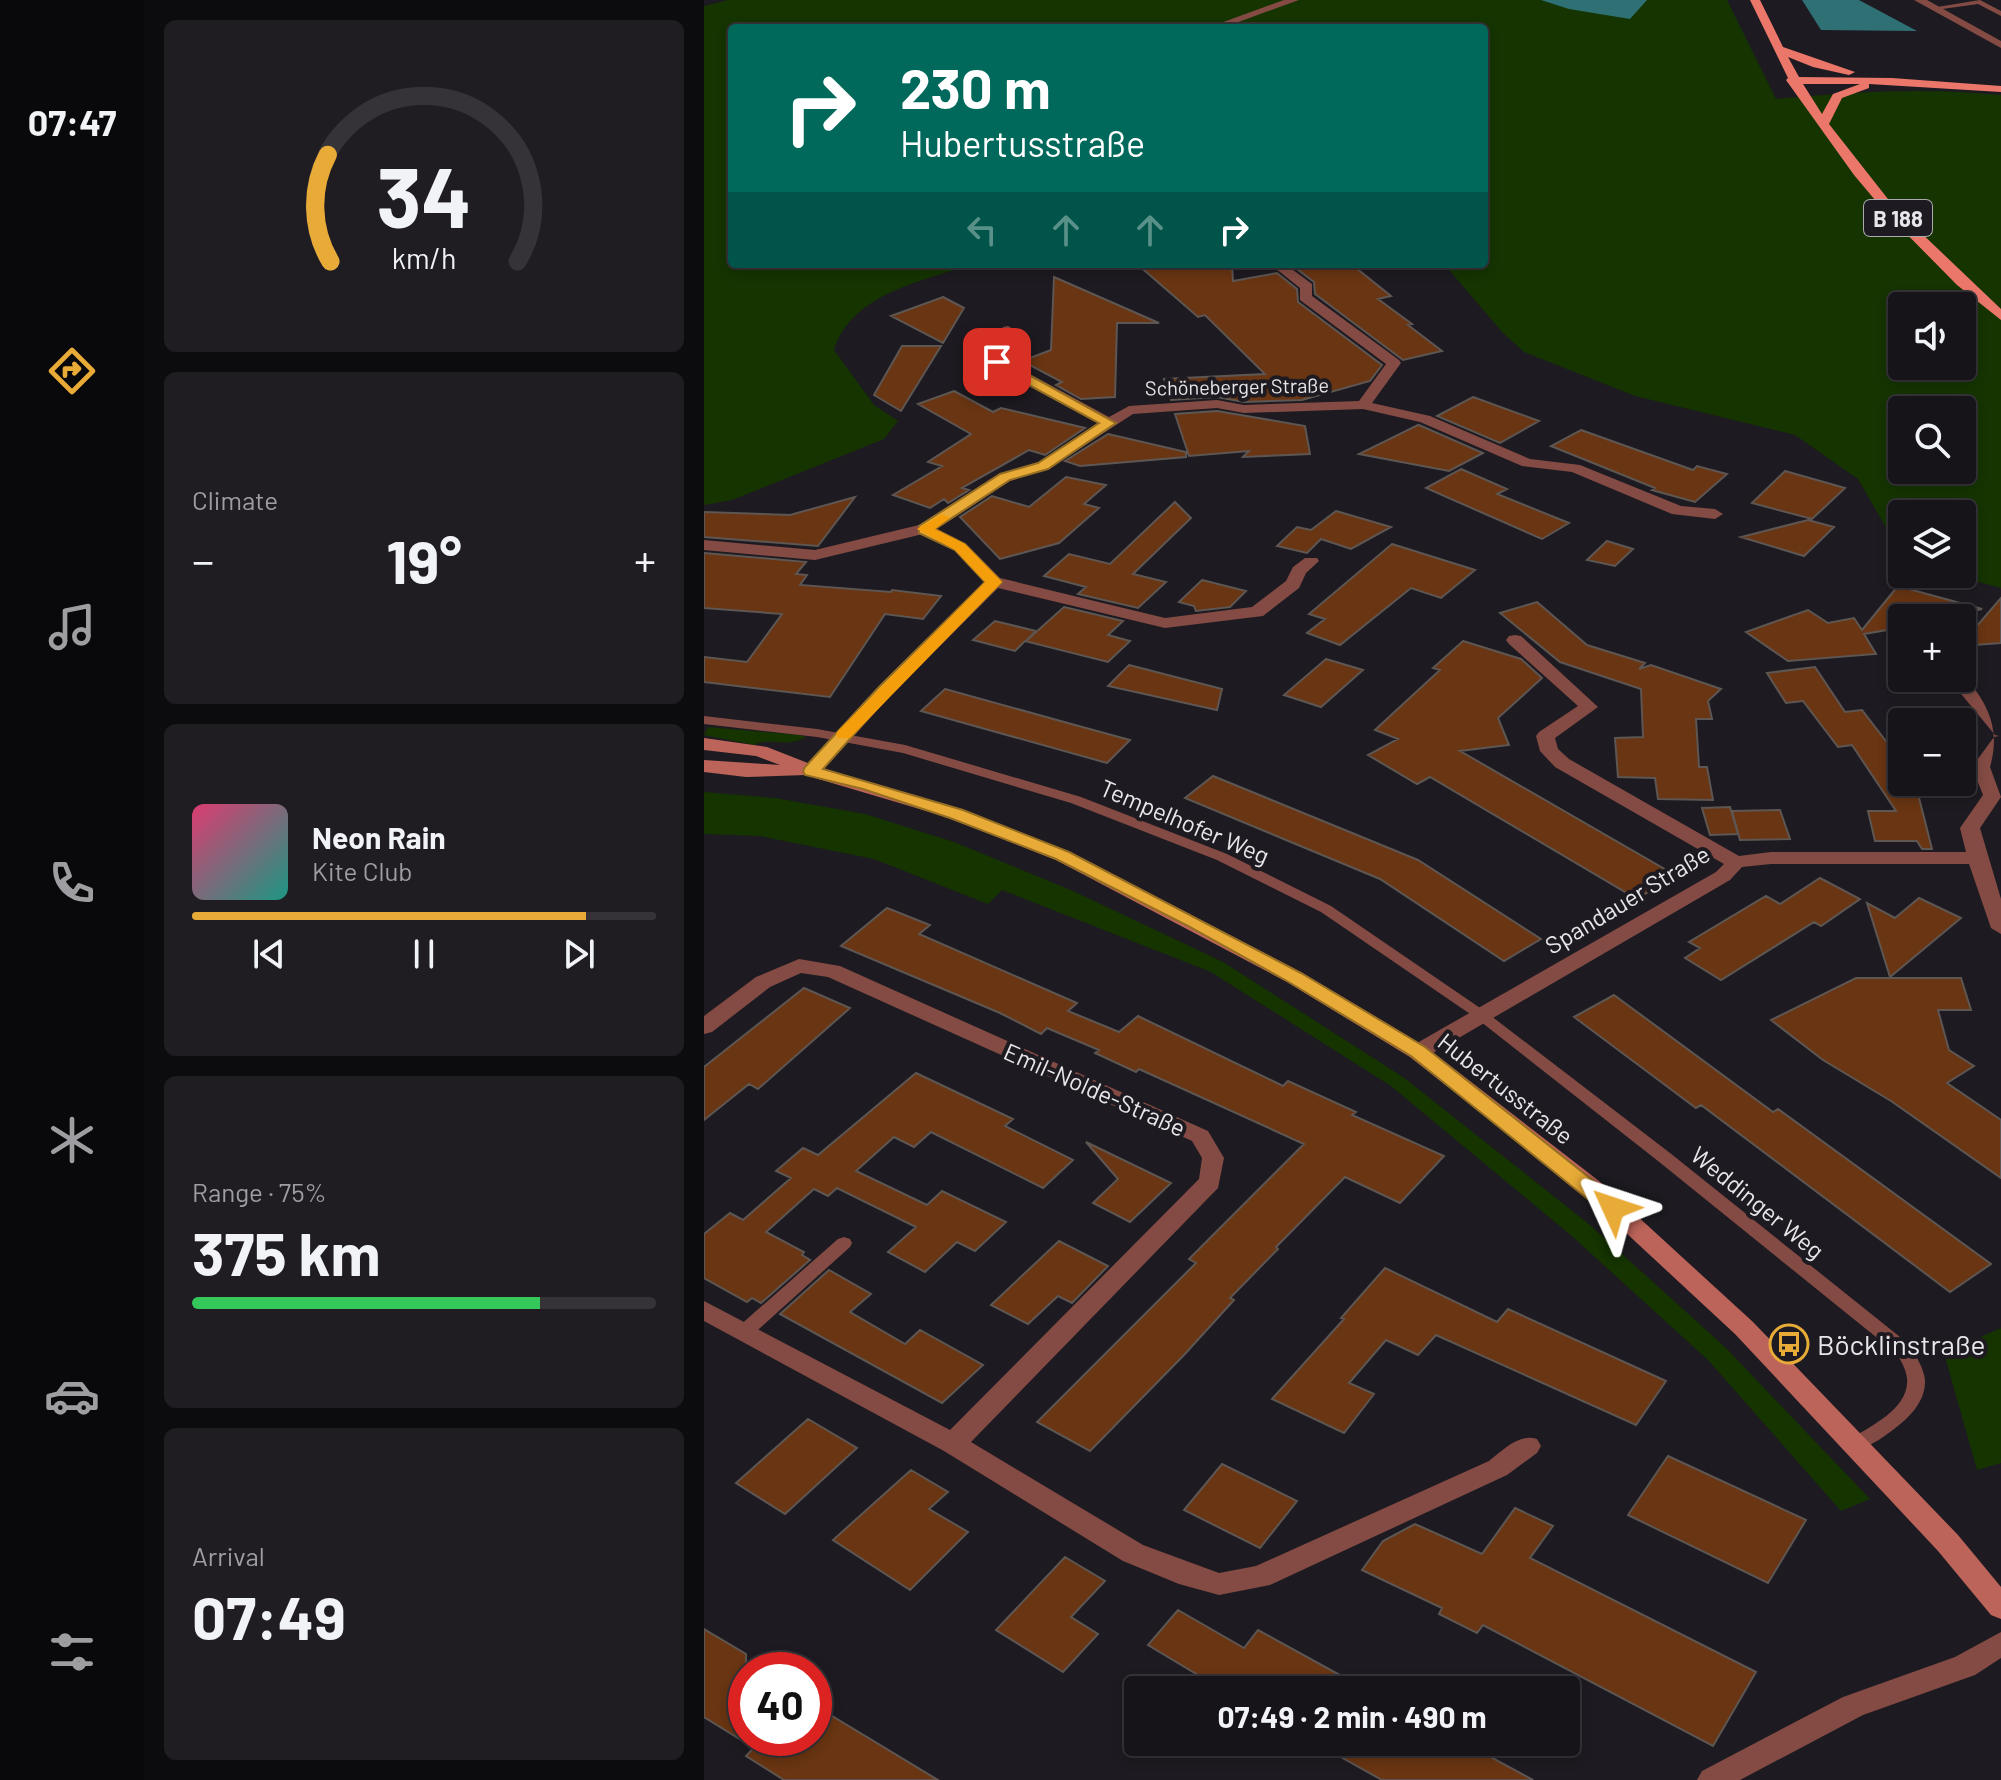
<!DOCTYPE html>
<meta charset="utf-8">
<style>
body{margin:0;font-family:Barlow,sans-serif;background:#1f1d22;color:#f1f3f6;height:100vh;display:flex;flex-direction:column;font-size:30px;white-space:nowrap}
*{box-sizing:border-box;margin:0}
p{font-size:26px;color:#9e9ea2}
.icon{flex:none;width:44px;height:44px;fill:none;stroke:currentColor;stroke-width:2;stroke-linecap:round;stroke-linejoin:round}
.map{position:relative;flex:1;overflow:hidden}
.drawer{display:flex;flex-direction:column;gap:20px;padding:20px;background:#0c0b0e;width:560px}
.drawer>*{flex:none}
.banner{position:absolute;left:24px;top:24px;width:760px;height:244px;border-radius:8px;box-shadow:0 4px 12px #0003,0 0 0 2px #353338;background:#00695c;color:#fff;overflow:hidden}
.buttons{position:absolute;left:1184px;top:292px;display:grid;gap:16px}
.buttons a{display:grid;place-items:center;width:88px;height:88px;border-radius:8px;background:#161419;box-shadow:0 4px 12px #0003,0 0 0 2px #353338;font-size:40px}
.speed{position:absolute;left:24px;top:1652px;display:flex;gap:16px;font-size:40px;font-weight:700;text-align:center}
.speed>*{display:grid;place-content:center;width:104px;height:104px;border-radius:50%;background:#161419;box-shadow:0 4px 12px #0003,0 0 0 2px #353338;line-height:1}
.speed .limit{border:12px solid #d22;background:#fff;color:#111}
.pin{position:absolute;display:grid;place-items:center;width:68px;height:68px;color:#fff;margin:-34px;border-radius:16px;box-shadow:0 4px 12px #0006}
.me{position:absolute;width:88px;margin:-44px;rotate:312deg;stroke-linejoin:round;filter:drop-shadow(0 0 6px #0008)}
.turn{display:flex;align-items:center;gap:28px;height:168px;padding:0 40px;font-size:36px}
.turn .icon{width:104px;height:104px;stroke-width:2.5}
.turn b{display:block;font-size:56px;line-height:68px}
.lanes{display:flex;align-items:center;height:76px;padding:0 40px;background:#0003;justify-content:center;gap:40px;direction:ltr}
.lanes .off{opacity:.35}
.big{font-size:60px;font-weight:700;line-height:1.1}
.drawer .tile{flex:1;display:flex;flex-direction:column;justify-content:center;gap:12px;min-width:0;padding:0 28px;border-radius:12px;background:#1f1d22}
.drawer .dial{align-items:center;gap:0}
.dial svg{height:208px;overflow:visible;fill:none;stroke:#353338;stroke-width:7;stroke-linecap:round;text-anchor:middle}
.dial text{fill:#f1f3f6;stroke:none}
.song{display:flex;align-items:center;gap:24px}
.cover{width:96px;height:96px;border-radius:12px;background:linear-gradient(135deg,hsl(340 70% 55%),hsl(170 70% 35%))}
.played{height:8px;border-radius:4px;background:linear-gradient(90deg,#e8ab37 85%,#353338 85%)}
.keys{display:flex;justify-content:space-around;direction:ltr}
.heat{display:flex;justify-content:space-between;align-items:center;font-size:44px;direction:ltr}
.charge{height:12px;border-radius:6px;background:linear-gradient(90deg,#34c759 75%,#353338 0)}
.trip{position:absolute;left:420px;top:1676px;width:456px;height:80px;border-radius:8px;background:#161419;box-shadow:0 4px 12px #0003,0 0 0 2px #353338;font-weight:700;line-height:80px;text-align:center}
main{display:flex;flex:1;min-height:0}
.tabs{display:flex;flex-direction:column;width:144px;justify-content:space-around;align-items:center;background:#09080a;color:#9e9ea2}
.tabs .icon{width:56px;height:56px}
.tabs .current{color:#e8ab37}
.tabs b{font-size:36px;color:#f1f3f6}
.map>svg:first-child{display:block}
.green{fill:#153400;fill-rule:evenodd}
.water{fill:#2f7075}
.building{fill:#693512;stroke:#5e5652;stroke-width:2}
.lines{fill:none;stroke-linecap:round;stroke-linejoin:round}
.lane{fill:#834b44;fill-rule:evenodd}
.street{fill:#834b44;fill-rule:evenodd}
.secondary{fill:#bd645a;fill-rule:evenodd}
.primary{fill:#eb776a;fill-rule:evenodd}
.route{fill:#e8ab37;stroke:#976f24;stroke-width:2}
.slow{fill:#f59e0b}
.labels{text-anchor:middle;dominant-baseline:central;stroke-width:8;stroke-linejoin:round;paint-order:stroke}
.far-street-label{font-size:20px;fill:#e7e6ea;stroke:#1d1b21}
.shield{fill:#1d1b21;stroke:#aaa9ae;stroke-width:2}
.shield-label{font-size:22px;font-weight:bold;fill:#e7e6ea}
.street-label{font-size:24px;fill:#e7e6ea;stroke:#1d1b21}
.near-poi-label{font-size:28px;fill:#e7e6ea;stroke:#1d1b21;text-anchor:start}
</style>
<main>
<nav class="tabs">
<b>07:47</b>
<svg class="icon current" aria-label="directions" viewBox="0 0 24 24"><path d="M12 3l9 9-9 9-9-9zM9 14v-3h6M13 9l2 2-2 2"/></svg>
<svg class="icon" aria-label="music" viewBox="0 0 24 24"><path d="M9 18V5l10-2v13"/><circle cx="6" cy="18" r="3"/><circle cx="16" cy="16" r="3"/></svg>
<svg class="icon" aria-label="phone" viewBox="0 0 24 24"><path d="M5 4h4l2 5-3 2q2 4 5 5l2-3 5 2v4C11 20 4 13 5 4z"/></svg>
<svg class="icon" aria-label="climate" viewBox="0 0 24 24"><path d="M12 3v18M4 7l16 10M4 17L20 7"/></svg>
<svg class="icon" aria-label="car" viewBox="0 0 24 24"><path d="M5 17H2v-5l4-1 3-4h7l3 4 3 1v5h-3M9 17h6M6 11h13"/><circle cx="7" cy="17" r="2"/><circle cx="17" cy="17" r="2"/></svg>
<svg class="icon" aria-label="filters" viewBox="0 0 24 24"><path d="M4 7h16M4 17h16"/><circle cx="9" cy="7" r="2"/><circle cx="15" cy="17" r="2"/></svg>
</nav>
<section class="drawer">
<div class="tile dial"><svg viewBox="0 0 100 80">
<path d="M14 69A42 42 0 1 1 86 69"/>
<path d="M14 69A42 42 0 0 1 13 28" stroke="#e8ab37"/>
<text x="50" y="56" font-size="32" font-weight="700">34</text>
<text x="50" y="72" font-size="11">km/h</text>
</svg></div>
<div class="tile"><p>Climate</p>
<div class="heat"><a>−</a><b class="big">19°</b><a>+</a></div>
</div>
<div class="tile">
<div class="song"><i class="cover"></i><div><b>Neon Rain</b><p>Kite Club</p></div></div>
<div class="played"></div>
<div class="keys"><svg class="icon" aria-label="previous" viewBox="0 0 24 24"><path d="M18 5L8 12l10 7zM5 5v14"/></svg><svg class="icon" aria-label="pause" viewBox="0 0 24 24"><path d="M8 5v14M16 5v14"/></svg><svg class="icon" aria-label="next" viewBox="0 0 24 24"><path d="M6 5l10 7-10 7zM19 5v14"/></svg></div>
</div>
<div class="tile"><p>Range · 75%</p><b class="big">375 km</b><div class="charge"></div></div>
<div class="tile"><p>Arrival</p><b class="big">07:49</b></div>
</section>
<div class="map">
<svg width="1297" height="1780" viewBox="0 0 1297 1780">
<rect width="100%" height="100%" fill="#1d1b21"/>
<path class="green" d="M24,0H1023L1072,99C1148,92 1221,87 1297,95V588L1245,574H1258V514H1198V555L1154,479L1091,435L931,396L820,352L799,333L740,264H780V28H28V264H270C219,281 148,293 130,350L170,405L194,421L180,439L28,500L0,505V6ZM1198,306H1258V366H1198ZM1198,410H1258V470H1198Z
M4,727L95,735L102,737C80,749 67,736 50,745L0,735Z
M0,792L71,798L161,814L250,842L369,891L519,962L699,1077L886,1225L1022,1348L1166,1499L1137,1511L1005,1361L869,1237L687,1086L507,972L298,890L284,904L170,859L56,836L0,834Z
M1297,1328V1463L1273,1470L1240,1353Z"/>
<path class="water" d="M837,0H943L926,19L865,9Z
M1098,0H1155L1213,31L1117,30Z"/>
<path class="building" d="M433,264H528L529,281L573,273L593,289L594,302L678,365L666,381L598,400L540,402L513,397L467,400L460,379L561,374L501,315L494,317Z
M619,264H647L687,296L674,299L708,324L704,325L738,351L699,360L611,294L610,282L593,269Z
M350,277L455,323H413L411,397L377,399L352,385L358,382L318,361L347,350Z
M239,297L260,308L239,343L187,316Z
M198,346H237L197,411L170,395Z
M250,391L289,412L297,408L381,428L341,455L325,450L258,488L265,490L244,503L240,499L226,508L189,495L238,466L224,462L267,434L214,404Z
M769,397L835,421L796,443L733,416Z
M513,411L601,426L606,454L539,457L545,451L485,456L471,414Z
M714,425H715L779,453L745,471L655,454Z
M877,430L989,470L993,466L1023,474L991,502L948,490L951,488L847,446Z
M404,434L482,452V457L376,466L361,461Z
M757,469L803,489L793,494L865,523L838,539L722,488Z
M1081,471L1141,488L1108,519L1048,503Z
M362,477L402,485L380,504L395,508L355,543L296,559L256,517L288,496L325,507Z
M151,497L114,546L0,537V512L86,515Z
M471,502L487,518L429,574L462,582L434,608L374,594L382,587L340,576L365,554L406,564Z
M632,511L687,527L647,549L617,539L603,553L573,546L593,527L607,530Z
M1104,520L1130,527L1100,556L1037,537Z
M903,541L929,549L911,566L883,560Z
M688,544L771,570L737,598L707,588L636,645L603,633L621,619L605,614Z
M0,553L102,562L92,574L103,575L96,585L187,592L188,590L237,596L219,619L181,614L126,697L0,682V657L43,662L78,614L0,608Z
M498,580L542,591L526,607L492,611L490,606L475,602Z
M1194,586L1278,609L1236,618H1198V623H1189L1183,630L1160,634L1172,654L1084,661L1042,632L1104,610L1124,623L1150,618L1158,630Z
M1297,598V643L1258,646V643Z
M833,602L883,645L941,663L935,669L947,665L1017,689L1004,701L1008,719H992L995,767H1003L1009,800L954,799L951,778L914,777L911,738L939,737L937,689L856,662L796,613Z
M360,607L419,621L404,635L426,641L404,662L321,641L311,651L269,640L291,621L332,631L322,641Z
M759,641L817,659L838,678L794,718L805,745L756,751L971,875L933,899L726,777L713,784L664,755L694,739L671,730L736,670L729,668Z
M622,659L659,670L617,707L580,695Z
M425,665L518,689L513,710L404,686Z
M1111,667L1141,712L1158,710L1198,762V782H1211L1228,849H1218L1213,841H1171L1164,811H1192L1148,745L1134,747L1099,701L1082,703L1063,673Z
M241,689L371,725L426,740L403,763L217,711Z
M509,776L714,860L837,939L800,961L676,879L481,798Z
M1026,807L1034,834L1006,835L998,808Z
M1076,810L1086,839L1036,840L1028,811Z
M1116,878L1156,899L1117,926L1110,922L1017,980L981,958L996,948L985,942L1062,896L1076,904Z
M1215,898L1257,918L1186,977L1163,903L1191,918Z
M183,908L226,925L215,934L373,1003L364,1011L415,1032L434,1016L579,1086L584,1081L652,1112L648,1115L740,1156L696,1203L641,1177L572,1247L574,1249L526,1298L530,1300L480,1355L386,1451L333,1422L492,1263L485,1259L600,1144L435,1069L432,1072L391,1053L395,1050L343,1028L337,1034L296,1013L137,946Z
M1152,978H1257L1267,1010H1234L1245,1050L1270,1066L1243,1083L1297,1120V1178L1187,1101L1119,1060L1067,1020Z
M100,988L146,1008L54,1089L45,1084L0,1120V1067Z
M910,995L1069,1112L1074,1109L1287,1264L1246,1292L997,1105L992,1108L870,1017Z
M212,1073L309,1119L301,1126L369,1160L339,1188L227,1132L210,1147L190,1137L152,1171L223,1205L238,1191L302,1222L271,1251L253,1242L221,1272L184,1252L212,1227L133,1188L124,1196L110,1189L62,1232L100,1252L98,1255L106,1260L57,1303L48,1298L43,1302L0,1278V1234L26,1213L39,1220L87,1178L72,1171L99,1148L114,1155Z
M382,1142L467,1183L426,1222L389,1203L414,1179Z
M355,1241L404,1266L368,1303L354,1296L324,1324L287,1305Z
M681,1268L793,1322L804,1309L962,1381L932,1425L732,1335L714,1355L682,1340L645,1383L670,1394L640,1433L568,1399L640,1319L637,1318Z
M125,1270L167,1294L146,1312L201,1344L216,1330L279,1365L238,1403L76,1314Z
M104,1419L153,1448L81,1514L32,1483Z
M964,1456L1102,1520L1064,1583L924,1515Z
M518,1464L593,1501L556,1548L480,1510Z
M207,1470L244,1492L225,1509L264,1532L206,1590L129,1540Z
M811,1508L849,1526L826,1558L1052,1672L1009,1746L779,1625L773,1633L735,1614L738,1608L658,1570L679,1541L711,1524L778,1554Z
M361,1557L401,1581L367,1617L394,1634L359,1672L292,1630Z
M474,1610L540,1648L554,1630L663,1690H519L444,1645Z
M0,1629L42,1654V1743L0,1717Z
M110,1705L234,1780H80L42,1756L59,1738H110Z
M610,1742H759L829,1780H678Z"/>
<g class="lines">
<path class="lane" d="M1276,0L1297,11V16L1274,4L1231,10L1227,8Z
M0,716L113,729L201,745L377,797L523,854L627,906L782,1012L966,1153L1206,1345C1211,1355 1220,1368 1221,1380C1222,1408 1194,1427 1173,1441C1163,1446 1156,1454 1145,1450L1142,1445L1145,1440C1166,1426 1206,1409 1203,1378C1202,1369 1197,1361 1193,1354L954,1161L772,1018L617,912L513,860L367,803L199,753L113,737L0,724Z
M140,1237L146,1239L148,1243L146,1247L46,1337L40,1338L34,1337L31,1332L34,1327L134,1239Z"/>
<path class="street" d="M580,0H595L518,28H503Z
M1210,0H1223L1297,41V48Z
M566,264H581L608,284V296L695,360L697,363L668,403L726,416L826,459L876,465L977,506L1011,509L1019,514L1011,519L968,514L868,472L818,466L716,422L659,409L540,413L513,408L429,414L344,469L307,480L233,529L262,544L296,578L461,618L548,607L582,581L589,567L601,558H613L615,561L602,573L595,588L559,616L461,628L294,588L187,695L114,775H100L98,771L100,767L175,687L281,582L250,550L219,534L111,560L0,550V540L111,550L215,525L295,474L334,463L394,423L288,365L281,356L299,327L304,326L311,330L295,356L298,359L405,417L425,406L513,400L540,405L655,401L682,364L596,300V288Z
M1189,626H1198V638L1186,630Z
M811,635L817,636L894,707L851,738L854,749L865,759L1035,856L1067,852H1262L1256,828L1279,795L1268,767L1290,737L1295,736L1291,735L1244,678H1258L1259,674C1284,704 1297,728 1286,767L1297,797L1276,828L1297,899V934L1287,928L1265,864H1067L1038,867L1026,880L722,1057H706L703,1052L706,1047L1012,872L1020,864L851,767L836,751L832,736L835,732L874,706L805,644L802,640L805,636Z
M95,959L136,966L504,1131L520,1158L514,1188L267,1442L439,1545L515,1573L552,1566L785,1461C799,1450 815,1433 833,1439L837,1446L833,1453L803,1475L566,1585L515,1595L475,1584L419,1561L240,1451L0,1321V1301L246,1430L495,1179L498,1158L488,1141L124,977L97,973L66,987L8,1032L0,1034V1016L52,977Z
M1297,1632V1658L1271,1675L1159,1715L1036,1780H993L998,1771L1139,1697L1251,1657Z"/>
<path class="secondary" d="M0,738L63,747L114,767L260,810L366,852L597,972L722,1047L895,1181L1049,1322L1254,1535L1297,1587V1619L1287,1615L1234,1551L1031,1334L879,1193L706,1057L583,982L352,860L246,818L101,775L42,777L0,772V760L76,765L52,756L0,750Z"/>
<path class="primary" d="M1046,0H1056L1079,47L1151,72L1145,75L1109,67L1084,57L1095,77L1188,78L1297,86V92L1165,84V88L1138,98L1125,124L1191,208L1297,309V320L1253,285L1182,213L1150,175L1082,80L1084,78ZM1099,84H1156L1129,94L1118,114Z"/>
</g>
<path class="route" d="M288,360H298L412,423L344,469L306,480L231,529L261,544L298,582L186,694L119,769L259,810L365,852L597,973L721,1047L916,1202L919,1208L916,1213H901L707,1056L583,981L484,926L352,859L246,818L159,789L101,775L99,771L101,767L175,687L281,582L251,550L215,533V526L296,474L334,463L395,423L288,365Z"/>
<path class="slow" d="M238,514L246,518L231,529L261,544L298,582L146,738H134L132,734L134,731L281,582L251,550L213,529Z"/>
<defs>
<symbol id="bus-ring" viewBox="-11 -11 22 22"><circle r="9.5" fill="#1d1b21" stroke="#e8ab37" stroke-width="1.5"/><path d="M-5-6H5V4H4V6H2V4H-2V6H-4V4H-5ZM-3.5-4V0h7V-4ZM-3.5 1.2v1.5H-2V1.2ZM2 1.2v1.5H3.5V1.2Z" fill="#e8ab37"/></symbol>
</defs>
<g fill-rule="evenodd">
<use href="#bus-ring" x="1063" y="1322" width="44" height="44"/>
</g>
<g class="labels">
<g class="far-street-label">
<text transform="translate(533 386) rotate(-1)">Schöneberger Straße</text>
</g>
<rect class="shield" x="1160" y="200" width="68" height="36" rx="6"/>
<g class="shield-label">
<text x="1194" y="218">B 188</text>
</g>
<g class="street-label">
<text transform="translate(481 821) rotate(23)">Tempelhofer Weg</text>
<text transform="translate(923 899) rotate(-31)">Spandauer Straße</text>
<text transform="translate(802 1088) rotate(38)">Hubertusstraße</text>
<text transform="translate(391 1089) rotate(24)">Emil-Nolde-Straße</text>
<text transform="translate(1054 1202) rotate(39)">Weddinger Weg</text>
</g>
<g class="near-poi-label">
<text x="1113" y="1344">Böcklinstraße</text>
</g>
</g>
</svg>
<div class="buttons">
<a><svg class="icon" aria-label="sound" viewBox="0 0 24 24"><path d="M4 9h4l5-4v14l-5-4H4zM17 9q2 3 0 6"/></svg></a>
<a><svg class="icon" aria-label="search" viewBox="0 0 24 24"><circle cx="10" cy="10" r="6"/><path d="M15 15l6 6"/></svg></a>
<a><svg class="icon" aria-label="layers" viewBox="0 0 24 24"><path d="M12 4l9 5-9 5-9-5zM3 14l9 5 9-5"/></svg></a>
<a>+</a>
<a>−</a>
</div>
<div class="speed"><div class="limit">40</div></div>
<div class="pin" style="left:293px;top:362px;background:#d93025"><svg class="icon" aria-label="arrive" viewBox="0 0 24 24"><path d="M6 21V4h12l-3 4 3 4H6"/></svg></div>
<svg class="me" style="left:909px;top:1208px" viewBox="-20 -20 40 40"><path d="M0-17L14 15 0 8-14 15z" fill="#e8ab37" stroke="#fff" stroke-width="4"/></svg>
<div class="trip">07:49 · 2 min · 490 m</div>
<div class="banner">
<div class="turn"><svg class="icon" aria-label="right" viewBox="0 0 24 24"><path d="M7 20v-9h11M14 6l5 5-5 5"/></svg><div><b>230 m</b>Hubertusstraße</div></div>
<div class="lanes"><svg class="icon off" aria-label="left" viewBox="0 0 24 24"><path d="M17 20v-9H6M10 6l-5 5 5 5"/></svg><svg class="icon off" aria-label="ahead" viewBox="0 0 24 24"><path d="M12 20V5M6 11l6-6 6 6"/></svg><svg class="icon off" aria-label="ahead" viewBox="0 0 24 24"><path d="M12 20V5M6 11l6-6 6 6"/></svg><svg class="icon" aria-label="right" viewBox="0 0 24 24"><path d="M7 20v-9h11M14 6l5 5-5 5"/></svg></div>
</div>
</div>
</main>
